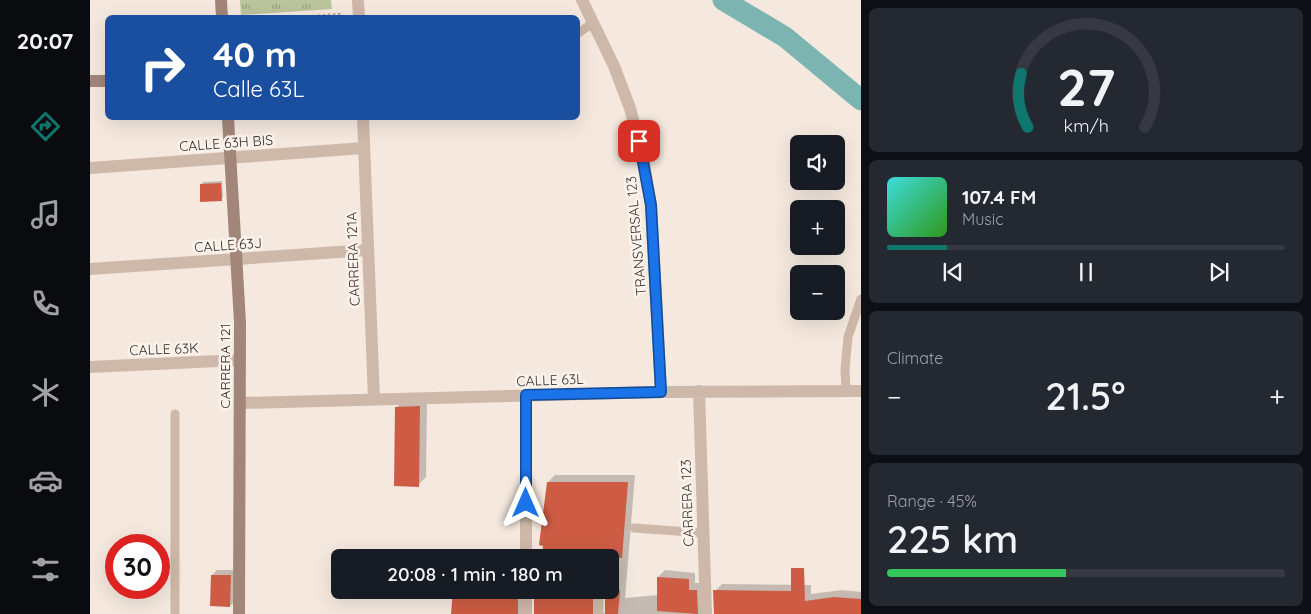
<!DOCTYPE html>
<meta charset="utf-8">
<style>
body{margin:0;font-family:Quicksand,sans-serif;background:#242831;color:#f1f3f6;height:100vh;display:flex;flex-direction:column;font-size:19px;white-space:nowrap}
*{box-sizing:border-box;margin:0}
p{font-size:16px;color:#9ea1a6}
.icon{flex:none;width:28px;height:28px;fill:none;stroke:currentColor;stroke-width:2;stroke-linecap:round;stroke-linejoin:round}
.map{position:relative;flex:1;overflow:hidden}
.panel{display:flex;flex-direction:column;gap:8px;padding:8px;background:#0d0f14;width:450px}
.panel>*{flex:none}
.banner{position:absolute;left:15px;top:15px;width:475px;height:105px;border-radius:8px;box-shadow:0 5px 20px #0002;background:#1a4fa0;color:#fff;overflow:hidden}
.fabs{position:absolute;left:700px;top:135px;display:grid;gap:10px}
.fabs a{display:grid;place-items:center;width:55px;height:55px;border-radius:8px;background:#171b24;box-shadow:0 5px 20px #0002;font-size:25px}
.speed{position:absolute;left:15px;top:534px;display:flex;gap:10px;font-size:25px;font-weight:700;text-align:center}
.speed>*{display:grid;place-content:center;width:65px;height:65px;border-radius:50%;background:#171b24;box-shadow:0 5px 20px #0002;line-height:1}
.speed .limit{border:8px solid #d22;background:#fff;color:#111}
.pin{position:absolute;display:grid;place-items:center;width:42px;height:42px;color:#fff;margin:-21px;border-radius:10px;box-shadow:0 2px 8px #0006}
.me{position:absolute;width:55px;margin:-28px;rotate:0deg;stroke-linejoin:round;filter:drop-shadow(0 0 4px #0008)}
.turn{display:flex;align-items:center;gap:18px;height:105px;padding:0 25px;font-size:22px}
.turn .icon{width:65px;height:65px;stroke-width:2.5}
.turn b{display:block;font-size:35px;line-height:42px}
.big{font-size:38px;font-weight:600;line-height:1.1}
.panel .tile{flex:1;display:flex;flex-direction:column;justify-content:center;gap:8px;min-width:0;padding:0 18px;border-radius:8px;background:#242831}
.panel .dial{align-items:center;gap:0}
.dial svg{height:130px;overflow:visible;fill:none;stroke:#363941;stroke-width:7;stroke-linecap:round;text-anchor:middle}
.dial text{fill:#f1f3f6;stroke:none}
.song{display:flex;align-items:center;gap:15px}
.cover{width:60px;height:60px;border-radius:8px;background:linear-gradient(135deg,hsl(180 70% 55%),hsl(110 70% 35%))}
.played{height:5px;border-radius:2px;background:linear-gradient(90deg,#0f766e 15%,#363941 15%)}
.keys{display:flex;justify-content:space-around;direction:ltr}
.heat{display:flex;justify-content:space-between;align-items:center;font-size:28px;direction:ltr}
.charge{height:8px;border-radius:4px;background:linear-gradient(90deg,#34c759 45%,#363941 0)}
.trip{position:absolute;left:241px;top:549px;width:288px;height:50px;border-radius:8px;background:#171b24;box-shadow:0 5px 20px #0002;font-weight:600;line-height:50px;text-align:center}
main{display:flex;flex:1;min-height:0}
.tab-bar{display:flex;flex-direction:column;width:90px;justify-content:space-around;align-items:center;background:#090b0e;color:#9ea1a6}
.tab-bar .icon{width:35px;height:35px}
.tab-bar .current{color:#0f766e}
.tab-bar b{font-size:22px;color:#f1f3f6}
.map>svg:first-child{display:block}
.grass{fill:url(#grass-tufts)}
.shadow{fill:#0003;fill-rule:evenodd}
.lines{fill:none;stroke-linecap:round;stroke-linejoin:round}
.canal{stroke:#7cb4b2;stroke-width:21}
.building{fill:#ce5c44}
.path{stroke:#baa193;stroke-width:3;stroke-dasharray:2.5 2.5;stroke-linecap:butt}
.lane{stroke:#ceb8a9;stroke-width:9}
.street{stroke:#ceb8a9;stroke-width:12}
.secondary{stroke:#a2867a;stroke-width:12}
.route-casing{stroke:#114b97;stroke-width:12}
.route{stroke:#1a73e8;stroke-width:9}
.labels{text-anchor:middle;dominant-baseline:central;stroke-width:5;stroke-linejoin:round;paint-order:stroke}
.street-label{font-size:14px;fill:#3b2e2a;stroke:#fbf3ec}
</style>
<main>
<nav class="tab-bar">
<b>20:07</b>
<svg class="icon current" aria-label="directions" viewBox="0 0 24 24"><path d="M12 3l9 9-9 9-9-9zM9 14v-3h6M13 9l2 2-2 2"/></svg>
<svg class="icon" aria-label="music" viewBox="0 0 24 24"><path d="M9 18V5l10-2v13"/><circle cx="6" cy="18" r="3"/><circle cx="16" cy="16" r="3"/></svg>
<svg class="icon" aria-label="phone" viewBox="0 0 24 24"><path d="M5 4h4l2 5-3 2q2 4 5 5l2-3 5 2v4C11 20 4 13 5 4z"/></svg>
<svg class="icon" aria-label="climate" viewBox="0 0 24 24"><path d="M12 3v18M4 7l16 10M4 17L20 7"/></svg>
<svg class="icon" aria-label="car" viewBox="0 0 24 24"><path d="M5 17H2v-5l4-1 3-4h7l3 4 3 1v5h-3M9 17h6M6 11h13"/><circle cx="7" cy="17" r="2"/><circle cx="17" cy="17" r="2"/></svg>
<svg class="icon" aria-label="filters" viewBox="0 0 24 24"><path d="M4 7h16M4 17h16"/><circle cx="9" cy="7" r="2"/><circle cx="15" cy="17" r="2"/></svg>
</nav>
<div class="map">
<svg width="771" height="614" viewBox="0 0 771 614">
<defs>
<pattern id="grass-tufts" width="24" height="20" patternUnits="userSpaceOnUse" patternTransform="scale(1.25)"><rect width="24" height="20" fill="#bbc59d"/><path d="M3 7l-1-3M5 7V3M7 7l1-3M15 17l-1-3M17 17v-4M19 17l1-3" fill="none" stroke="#99a080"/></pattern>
</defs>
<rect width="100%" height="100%" fill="#f5e9df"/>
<path class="grass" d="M150,0H241L242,9L151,15Z"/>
<path class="shadow" d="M132,181L133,197L131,199L111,185L113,182Z
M337,399L336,477L328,485L306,408L314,400Z
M465,475H545L535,598L568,595V577L575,570L605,573V583H614L620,614H444L445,590H509L512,613H516V590H520V558H454L458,482ZM510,549L516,553V557H513L510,554Z
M127,570H146L145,601L140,606L122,575Z
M632,584L721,585V594L752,590L771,592V614H625V591Z
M364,590H435L440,614H362Z"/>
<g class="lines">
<path class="canal" d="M633,0L695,37L771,100"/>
</g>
<path class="building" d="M131,183L132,201L110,202V184Z
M330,406L329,487L304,486L305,407Z
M457,482H538L532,558H515L514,552L509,550L504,552L503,558H452L453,546L449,545Z
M701,568H714L715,601L744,597L771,599V614H624L623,590L701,591Z
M121,575H141L140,607L120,606Z
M567,577L599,579V590H607L608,614L567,611Z
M363,590H428V614H361Z
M444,590H503V614H444Z
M515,590H530L528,614H515Z"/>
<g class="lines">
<path class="path" d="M203,18L253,14"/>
<path class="lane" d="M488,33L503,23
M756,391L755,369L758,337L771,299
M544,528L613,533
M509,556V558
M509,590V614
M85,614V414"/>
<path class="street" d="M268,0L269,18
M492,0L524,66L540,108L553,157L561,205L571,392
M273,118L284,399
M0,168L274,148
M0,269L278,250
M0,367L150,360
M609,391L616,614
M150,403L571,392L771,391
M436,558V395
M436,614V590"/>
<path class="secondary" d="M131,0L132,18
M0,81H18
M138,118L150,322L149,614"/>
</g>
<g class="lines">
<defs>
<path id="route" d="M436,503V395L571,392L561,205L549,141"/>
</defs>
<use href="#route" class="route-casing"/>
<use href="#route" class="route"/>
</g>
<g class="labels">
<g class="street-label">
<text transform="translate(136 143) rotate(-4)">CALLE 63H BIS</text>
<text transform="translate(546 236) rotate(-95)">TRANSVERSAL 123</text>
<text transform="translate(138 245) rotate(-4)">CALLE 63J</text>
<text transform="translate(263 259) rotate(-92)">CARRERA 121A</text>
<text transform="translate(74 349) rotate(-2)">CALLE 63K</text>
<text transform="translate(135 366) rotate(-90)">CARRERA 121</text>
<text transform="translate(460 380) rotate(-2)">CALLE 63L</text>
<text transform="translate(597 503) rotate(-92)">CARRERA 123</text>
</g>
</g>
</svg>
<div class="fabs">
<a><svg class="icon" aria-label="sound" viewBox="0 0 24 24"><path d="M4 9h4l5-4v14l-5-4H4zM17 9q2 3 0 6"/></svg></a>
<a>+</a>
<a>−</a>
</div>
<div class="speed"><div class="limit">30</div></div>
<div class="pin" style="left:549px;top:141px;background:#d93025"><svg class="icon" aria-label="arrive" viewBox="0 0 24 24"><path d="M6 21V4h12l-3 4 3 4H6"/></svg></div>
<svg class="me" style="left:436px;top:503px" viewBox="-20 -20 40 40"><path d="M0-17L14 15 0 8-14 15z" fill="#1a73e8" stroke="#fff" stroke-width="4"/></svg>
<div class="trip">20:08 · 1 min · 180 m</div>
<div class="banner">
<div class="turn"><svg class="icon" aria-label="right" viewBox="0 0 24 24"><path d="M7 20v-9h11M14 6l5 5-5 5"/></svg><div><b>40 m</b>Calle 63L</div></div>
</div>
</div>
<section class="panel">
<div class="tile dial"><svg viewBox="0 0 100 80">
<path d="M14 69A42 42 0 1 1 86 69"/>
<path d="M14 69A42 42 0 0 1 10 36" stroke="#0f766e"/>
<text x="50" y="56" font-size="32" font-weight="700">27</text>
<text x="50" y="72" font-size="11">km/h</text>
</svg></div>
<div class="tile">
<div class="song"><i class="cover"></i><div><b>107.4 FM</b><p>Music</p></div></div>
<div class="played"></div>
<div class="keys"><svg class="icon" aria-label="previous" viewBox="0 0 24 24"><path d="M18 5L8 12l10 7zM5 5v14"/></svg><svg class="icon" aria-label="pause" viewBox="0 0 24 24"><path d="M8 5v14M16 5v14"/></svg><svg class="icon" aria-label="next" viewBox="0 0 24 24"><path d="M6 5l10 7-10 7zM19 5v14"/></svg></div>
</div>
<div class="tile"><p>Climate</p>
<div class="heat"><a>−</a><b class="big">21.5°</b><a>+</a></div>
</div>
<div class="tile"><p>Range · 45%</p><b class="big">225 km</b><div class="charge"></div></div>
</section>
</main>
